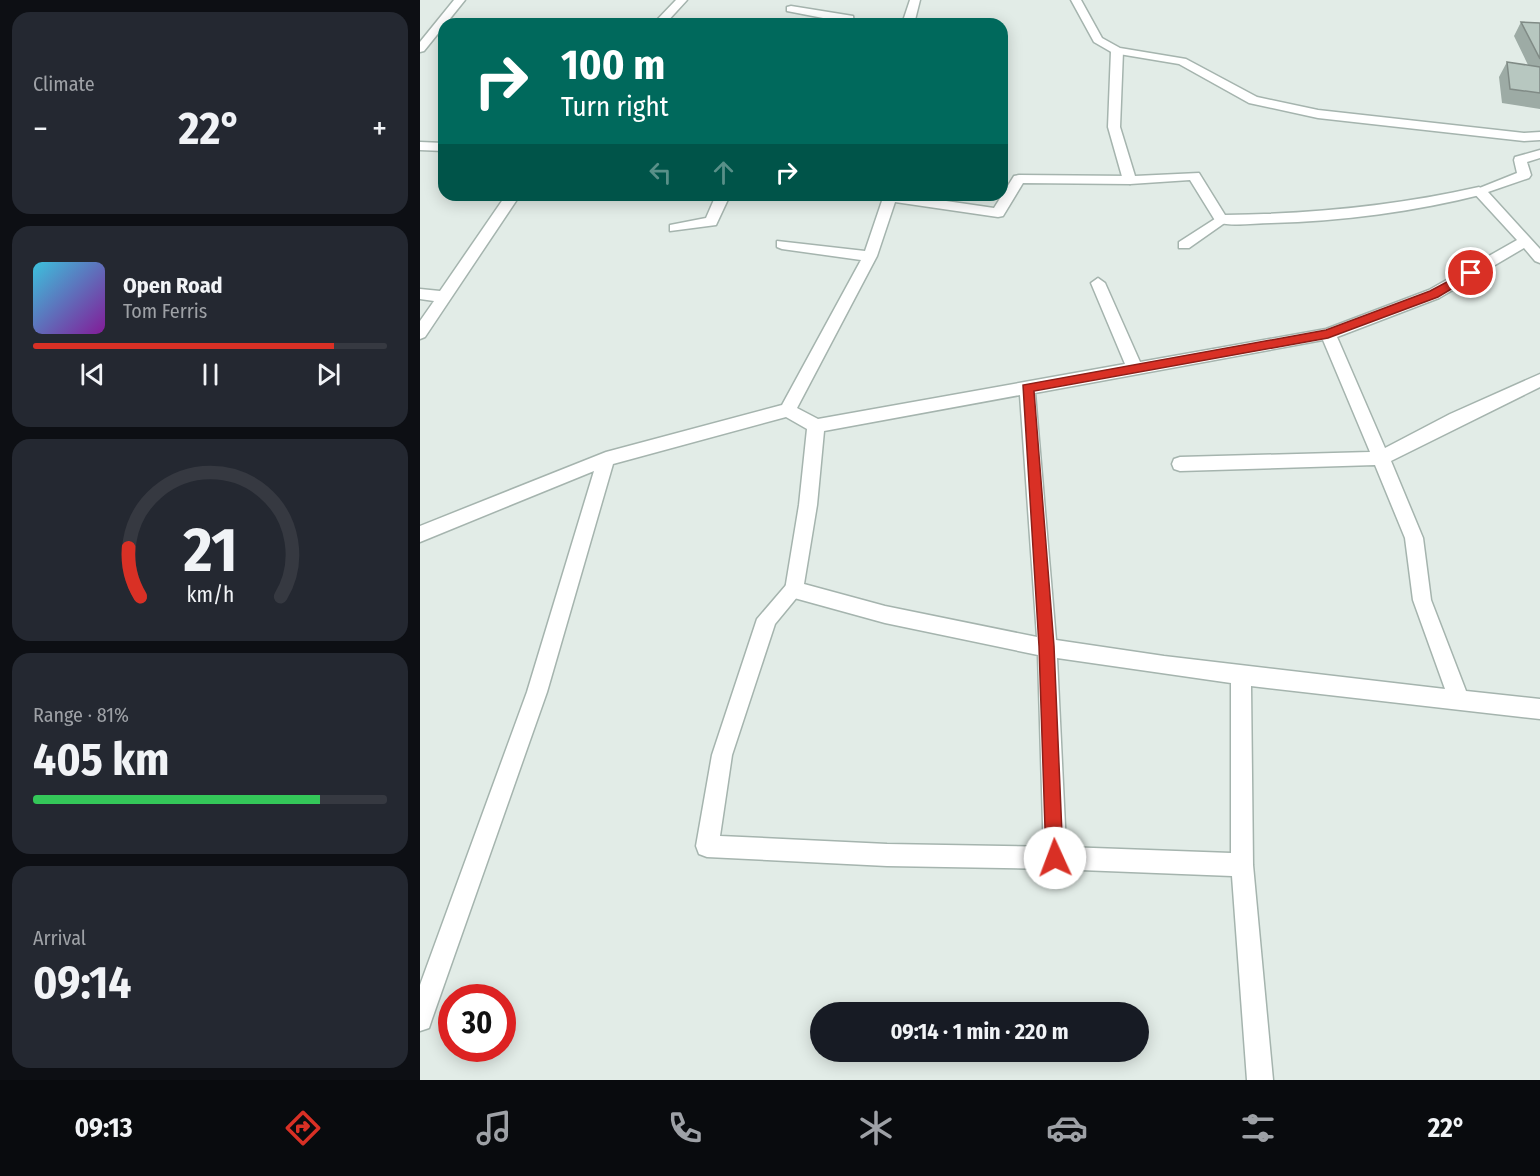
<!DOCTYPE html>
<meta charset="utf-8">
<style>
body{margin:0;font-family:"Fira Sans Condensed",sans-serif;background:#242831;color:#f1f3f6;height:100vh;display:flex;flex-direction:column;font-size:22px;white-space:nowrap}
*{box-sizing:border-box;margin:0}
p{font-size:20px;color:#9ea1a6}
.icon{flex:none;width:33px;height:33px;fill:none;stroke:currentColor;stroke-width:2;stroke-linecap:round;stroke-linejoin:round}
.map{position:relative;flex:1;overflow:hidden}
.drawer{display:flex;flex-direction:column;gap:12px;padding:12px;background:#0d0f14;width:420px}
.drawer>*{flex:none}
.top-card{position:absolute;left:18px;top:18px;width:570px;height:183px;border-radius:18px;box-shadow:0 3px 15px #0003;background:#00695c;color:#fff;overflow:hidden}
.speed{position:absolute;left:18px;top:984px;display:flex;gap:12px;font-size:30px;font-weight:700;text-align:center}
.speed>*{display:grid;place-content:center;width:78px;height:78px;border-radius:50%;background:#171b24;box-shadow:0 3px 15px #0003;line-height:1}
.speed .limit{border:9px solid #d22;background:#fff;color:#111}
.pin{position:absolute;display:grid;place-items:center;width:51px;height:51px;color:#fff;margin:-26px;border:3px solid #fff;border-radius:50%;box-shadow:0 2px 6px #0007}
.me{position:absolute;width:66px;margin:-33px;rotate:358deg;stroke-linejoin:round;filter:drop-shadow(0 0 4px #0008)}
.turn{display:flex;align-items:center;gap:21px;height:126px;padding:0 24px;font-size:27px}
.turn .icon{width:78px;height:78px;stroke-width:2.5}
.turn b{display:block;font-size:42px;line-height:51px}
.lanes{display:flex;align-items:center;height:57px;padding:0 24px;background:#0003;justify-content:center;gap:30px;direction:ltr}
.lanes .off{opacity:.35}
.big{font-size:45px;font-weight:700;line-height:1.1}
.drawer .tile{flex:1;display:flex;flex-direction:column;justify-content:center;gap:9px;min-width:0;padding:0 21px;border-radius:18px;background:#242831}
.drawer .dial{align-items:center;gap:0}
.dial svg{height:156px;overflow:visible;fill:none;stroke:#363941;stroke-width:7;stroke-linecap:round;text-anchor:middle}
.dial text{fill:#f1f3f6;stroke:none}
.song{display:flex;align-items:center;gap:18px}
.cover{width:72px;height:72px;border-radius:9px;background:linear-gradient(135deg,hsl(190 70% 55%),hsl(290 70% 35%))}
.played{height:6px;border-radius:3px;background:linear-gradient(90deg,#d93025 85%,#363941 85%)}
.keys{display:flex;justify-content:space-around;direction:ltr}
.heat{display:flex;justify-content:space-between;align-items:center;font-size:33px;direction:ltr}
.charge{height:9px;border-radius:4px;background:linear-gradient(90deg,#34c759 81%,#363941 0)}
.trip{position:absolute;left:390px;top:1002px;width:339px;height:60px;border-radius:30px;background:#171b24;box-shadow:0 3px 15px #0003;font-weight:700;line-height:60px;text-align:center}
.tab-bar{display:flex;height:96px;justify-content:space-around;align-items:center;background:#090b0e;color:#9ea1a6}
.tab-bar .icon{width:42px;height:42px}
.tab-bar .selected{color:#d93025}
.tab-bar b{font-size:27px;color:#f1f3f6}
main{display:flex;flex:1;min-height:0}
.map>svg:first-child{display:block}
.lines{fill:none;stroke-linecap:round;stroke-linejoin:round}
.service-casing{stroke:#a5b4ae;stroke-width:3}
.minor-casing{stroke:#a5b4ae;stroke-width:3}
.service{fill:#fff;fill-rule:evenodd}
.minor{fill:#fff;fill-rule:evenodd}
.wall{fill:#9daba5}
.building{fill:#b7c7c0;stroke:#808b86;stroke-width:1.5}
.route{fill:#d93025;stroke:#8d1f18;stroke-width:1.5}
</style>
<main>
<section class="drawer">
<div class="tile"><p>Climate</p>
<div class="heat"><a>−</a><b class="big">22°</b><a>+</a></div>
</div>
<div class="tile">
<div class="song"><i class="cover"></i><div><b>Open Road</b><p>Tom Ferris</p></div></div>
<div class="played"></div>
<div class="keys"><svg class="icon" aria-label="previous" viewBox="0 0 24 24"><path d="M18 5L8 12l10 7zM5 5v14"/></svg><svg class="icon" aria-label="pause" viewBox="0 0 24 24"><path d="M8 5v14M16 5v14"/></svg><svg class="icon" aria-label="next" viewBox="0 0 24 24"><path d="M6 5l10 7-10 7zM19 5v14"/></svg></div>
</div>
<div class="tile dial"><svg viewBox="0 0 100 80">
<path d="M14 69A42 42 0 1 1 86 69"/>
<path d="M14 69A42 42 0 0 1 8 44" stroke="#d93025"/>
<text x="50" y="56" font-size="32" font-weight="700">21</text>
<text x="50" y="72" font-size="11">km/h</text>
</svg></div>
<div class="tile"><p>Range · 81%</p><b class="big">405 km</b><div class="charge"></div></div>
<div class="tile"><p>Arrival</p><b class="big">09:14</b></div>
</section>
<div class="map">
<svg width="1120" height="1080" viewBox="0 0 1120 1080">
<rect width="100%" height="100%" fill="#e2ece7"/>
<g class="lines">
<defs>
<path id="service" d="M697,48L703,51L700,127L715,176L779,173L805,215C891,214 975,206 1059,187L1066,191L1064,194C994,212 922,221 851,223C834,223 813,227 796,222L770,180L710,184L703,180L688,127L691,51Z
M374,582L381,584L383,590L355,624L312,755L300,836L467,844L635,847L643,850L646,858L643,866L635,869L467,866L287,857L279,854L276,846L292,755L337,619L367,584Z"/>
<path id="minor" d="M34,0H45L4,51L0,52V42Z
M256,0H267L245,24H233Z
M490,0H500L494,24H482Z
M651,0H661L682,38L700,48L766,59L837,97L898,110L1104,133L1120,132V140L1104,141L898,118L829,103L759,64L693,53L674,42Z
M371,6L433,16L434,24L367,11V7Z
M0,142L24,143V151L0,150Z
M1120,150V158L1107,162L1111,175L1109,178L1068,192L1120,249V263L1115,261L1104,248L1019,298L917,337L965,448L1030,414L1120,374V387L971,461L1003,538L1011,600L1046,691L1120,699V719L831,686L833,865L853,1080H827L812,876L635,869L627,866L624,858L618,655L465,623L367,596L365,590L379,505L387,429L366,417L193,464L127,692L12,1019L9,1028L0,1031V985L107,692L174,471L0,542V526L186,452L362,405L441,260L362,249L357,247V241L445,251L464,195H485L574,208L594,176L599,175L710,176L717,180L710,184L603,183L583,216L578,217L475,202L457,256L377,408L398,419L705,364L671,283L678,278L685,283L720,362L906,329L1009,290L1097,240L1052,191L1097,173L1094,160L1095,157ZM903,340L950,452L760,457L754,459L752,464L754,469L760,471L955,465L985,538L993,600L1025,689L744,656L636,640L615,393ZM600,395L617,637L465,606L384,584L397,505L404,431ZM637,658L811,683V853L646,847Z
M86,195H100L5,337L0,339V321L14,301L0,299V289L20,291Z
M296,195H310L296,225L250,231V225L286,218Z
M801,215L808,219L806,222L769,248H759V242Z"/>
</defs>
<use href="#service" class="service-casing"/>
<use href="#minor" class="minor-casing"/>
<use href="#service" class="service"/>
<use href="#minor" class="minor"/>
</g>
<path class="wall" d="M1101,22L1120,23V109L1082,103L1079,77L1087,62L1108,65L1094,36Z"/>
<path class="building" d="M1101,22L1120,23V59Z
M1087,62L1120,67V93L1090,89Z"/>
<path class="route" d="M1051,269L1057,273L1055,275L1018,297L908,338L614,391L634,646L643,858L641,864L635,866L629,864L626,858L619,646L603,385L906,330L1010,291Z"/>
</svg>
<div class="speed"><div class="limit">30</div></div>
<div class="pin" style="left:1051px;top:273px;background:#d93025"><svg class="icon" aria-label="arrive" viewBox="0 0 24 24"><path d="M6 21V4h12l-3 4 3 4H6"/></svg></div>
<svg class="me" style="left:635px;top:858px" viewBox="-20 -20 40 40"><circle r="19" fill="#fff"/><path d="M0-13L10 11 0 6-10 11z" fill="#d93025"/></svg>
<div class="trip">09:14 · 1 min · 220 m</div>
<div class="top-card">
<div class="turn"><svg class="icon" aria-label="right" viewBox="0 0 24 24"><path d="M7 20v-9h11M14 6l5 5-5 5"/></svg><div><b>100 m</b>Turn right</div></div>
<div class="lanes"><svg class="icon off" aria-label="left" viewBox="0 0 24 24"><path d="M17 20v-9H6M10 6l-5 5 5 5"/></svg><svg class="icon off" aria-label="ahead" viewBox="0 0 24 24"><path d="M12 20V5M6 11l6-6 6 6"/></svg><svg class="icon" aria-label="right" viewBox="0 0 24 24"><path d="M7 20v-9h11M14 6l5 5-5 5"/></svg></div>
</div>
</div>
</main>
<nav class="tab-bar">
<b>09:13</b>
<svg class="icon selected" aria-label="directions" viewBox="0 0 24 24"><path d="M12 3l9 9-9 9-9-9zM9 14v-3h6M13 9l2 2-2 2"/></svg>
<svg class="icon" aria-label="music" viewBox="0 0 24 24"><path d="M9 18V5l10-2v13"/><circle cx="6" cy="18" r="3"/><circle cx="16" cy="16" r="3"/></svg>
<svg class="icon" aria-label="phone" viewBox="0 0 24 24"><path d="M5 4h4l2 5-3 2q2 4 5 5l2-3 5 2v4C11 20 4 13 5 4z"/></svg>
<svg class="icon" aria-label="climate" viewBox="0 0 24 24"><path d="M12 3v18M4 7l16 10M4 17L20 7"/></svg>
<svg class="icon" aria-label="car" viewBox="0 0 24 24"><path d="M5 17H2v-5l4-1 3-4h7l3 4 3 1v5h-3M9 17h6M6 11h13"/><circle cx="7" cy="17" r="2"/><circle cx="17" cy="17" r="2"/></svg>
<svg class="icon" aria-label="filters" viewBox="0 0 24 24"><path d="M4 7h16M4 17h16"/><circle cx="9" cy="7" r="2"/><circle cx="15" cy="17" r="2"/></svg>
<b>22°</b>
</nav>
